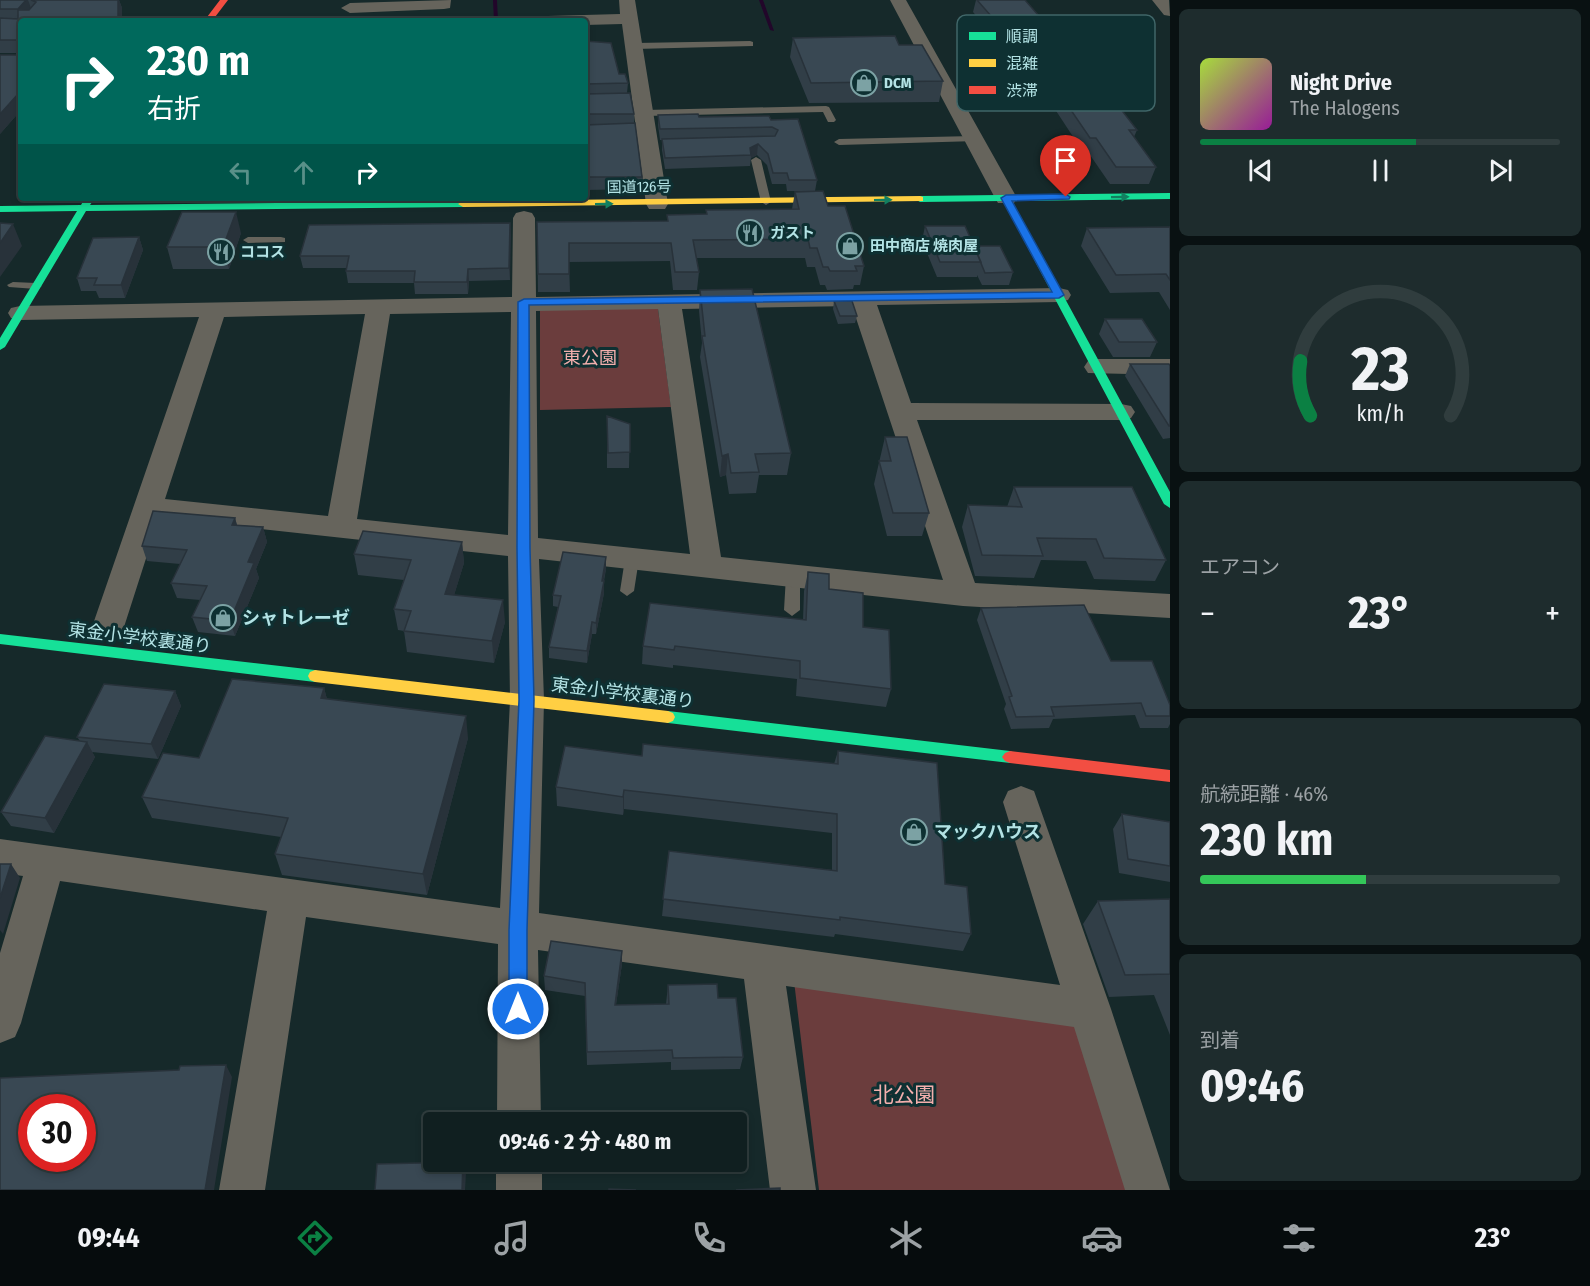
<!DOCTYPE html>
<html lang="ja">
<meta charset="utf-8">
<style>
body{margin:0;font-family:"Fira Sans Condensed","Noto Sans JP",sans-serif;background:#1e2c2d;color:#f1f3f6;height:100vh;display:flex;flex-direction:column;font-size:22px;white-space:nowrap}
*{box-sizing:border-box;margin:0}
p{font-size:20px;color:#9ca2a5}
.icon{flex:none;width:33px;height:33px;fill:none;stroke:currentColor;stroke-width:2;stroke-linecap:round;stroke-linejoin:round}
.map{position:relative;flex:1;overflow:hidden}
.sheet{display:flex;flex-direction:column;gap:9px;padding:9px;background:#091112;width:420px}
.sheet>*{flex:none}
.guide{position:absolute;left:18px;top:18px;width:570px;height:183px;border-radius:6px;box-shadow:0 3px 9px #0003,0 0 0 2px #303d3e;background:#00695c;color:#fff;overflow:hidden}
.speed{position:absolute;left:18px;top:1094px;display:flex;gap:12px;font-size:30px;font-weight:700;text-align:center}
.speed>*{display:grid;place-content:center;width:78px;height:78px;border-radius:50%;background:#101f20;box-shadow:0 3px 9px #0003,0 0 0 2px #303d3e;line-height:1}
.speed .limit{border:9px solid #d22;background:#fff;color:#111}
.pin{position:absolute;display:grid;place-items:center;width:51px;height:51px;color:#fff;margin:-62px -26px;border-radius:50% 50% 50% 0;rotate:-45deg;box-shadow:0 0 6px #0007}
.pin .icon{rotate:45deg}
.me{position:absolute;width:66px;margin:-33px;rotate:0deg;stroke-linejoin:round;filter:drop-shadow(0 0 4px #0008)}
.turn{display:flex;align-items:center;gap:21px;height:126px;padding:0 30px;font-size:27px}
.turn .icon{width:78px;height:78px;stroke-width:2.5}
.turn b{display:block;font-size:42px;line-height:51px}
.lanes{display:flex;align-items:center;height:57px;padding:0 30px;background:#0003;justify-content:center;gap:30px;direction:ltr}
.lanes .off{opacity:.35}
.big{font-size:45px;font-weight:700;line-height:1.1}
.sheet .card{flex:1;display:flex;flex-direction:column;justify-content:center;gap:9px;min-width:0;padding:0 21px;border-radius:9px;background:#1e2c2d}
.sheet .dial{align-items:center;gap:0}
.dial svg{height:156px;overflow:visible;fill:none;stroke:#303d3e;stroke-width:7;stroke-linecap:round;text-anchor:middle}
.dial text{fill:#f1f3f6;stroke:none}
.song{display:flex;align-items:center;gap:18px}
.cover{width:72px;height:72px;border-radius:9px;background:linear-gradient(135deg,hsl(80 70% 55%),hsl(300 70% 35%))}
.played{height:6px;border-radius:3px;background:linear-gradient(90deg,#0b8043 60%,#303d3e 60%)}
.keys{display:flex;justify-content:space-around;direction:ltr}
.heat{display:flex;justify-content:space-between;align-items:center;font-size:33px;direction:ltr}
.charge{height:9px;border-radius:4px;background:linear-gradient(90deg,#34c759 46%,#303d3e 0)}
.trip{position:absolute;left:423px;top:1112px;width:324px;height:60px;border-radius:6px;background:#101f20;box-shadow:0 3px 9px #0003,0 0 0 2px #303d3e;font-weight:700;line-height:60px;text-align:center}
.dock{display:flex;height:96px;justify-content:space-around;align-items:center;background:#060c0d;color:#9ca2a5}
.dock .icon{width:42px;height:42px}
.dock .on{color:#0b8043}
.dock b{font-size:27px;color:#f1f3f6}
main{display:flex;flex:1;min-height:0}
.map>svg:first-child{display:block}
.green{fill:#6b3d3d}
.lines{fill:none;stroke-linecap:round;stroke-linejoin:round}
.stream{fill:#22062a;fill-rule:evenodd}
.lane{fill:#66645c;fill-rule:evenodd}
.street{fill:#66645c;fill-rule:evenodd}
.fast{fill:#16e098;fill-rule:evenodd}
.slow{fill:#ffcf43;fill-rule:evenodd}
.jam{fill:#f24e42;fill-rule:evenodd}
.wall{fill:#313e47}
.shaded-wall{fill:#28323a}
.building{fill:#394853;stroke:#28323a;stroke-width:1.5;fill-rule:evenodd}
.oneway{fill:#127f60}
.route{fill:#1a73e8;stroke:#114b97;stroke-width:1.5}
.labels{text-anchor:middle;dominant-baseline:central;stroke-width:6;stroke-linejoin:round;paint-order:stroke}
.far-poi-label{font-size:15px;font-weight:bold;fill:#b3e3e5;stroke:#0e3032;text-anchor:start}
.far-street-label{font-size:15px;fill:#b3e3e5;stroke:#0e3032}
.park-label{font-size:18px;fill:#f3afad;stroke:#0e3032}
.poi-label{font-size:18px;font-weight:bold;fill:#b3e3e5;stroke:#0e3032;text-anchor:start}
.street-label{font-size:18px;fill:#b3e3e5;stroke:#0e3032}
.near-park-label{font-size:21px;fill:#f3afad;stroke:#0e3032}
.key{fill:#0e3032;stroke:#406668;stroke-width:1.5}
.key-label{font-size:16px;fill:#b3e3e5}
</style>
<main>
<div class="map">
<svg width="1170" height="1190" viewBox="0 0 1170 1190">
<rect width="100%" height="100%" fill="#16292a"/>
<path class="green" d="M540,308L658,309L671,407L540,410Z
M794,981L1077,1025L1126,1190H819Z"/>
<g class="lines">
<path class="stream" d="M493,0H497L498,21H494Z
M759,0H763L774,31L770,30Z"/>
<path class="lane" d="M750,41L753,42V46L635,49L631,46L635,43Z
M826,106L829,107L836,120L834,122H828L823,112L645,116L640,113L645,110Z
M974,136L977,137V141L839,145L834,142L839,139Z
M756,157L761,160L771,202L766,205L761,202L751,160Z
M281,237L285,238V242L248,243L243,240L248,237Z
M13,282L36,283L42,286L36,289L9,287L7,285Z
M632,554L639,559L634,591L627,596L620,591L625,559Z
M793,571L800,576V610L792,616L784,610L786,576Z"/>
<path class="street" d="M451,0L450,8L444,9L350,13L341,8L350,3Z
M619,0H635L668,204L665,209H649L646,204L622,24L585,25V21H539L548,16L620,14Z
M890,0H906L1017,198L1014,203H998L995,198Z
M1152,0H1169L1170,16L1164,15Z
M524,211L532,213L535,218L536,297L1059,288L1068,290L1071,295L1068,300L1059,302L877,305L911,403L1121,404L1131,406L1135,412L1131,418L1121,420H917L975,583L1170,594V618L963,606L539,559L544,700L539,913L1060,985L1003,802L1008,791L1021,786L1034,791L1111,1009L1170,1190H1125L1074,1027L786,986L816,1190H770L744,979L538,950L541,1122H497L498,944L306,917L265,1190H219L267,911L60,881L21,1023L15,1037L0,1043V953L23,876L0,873V839L500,908L510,700L508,556L159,518L124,627L119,636L108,639L97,636L92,627L199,317L20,320L11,318L8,313L11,308L20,306L512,297L513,218L516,213ZM852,306L943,580L721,557L682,309ZM658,309L690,554L538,538L536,311ZM511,312L508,535L357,519L390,314ZM365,314L328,516L165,499L224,317Z
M1097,359H1170V375L1088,373L1084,367L1088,361Z
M496,1161H542V1190H496Z"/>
<path class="fast" d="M1170,193V199L1012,201L1170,492V508L1164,504L1003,201L920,202L915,199L920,196Z
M85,198H95L90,205L463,201L468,204L463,207L86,211L5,347L0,350V338L77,211L0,212V206L81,205Z
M0,634L315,670L320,672L322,676L320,680L315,682L0,644Z
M668,711L1010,751L1015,753L1018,757L1015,761L1010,763L668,723L663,721L661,717L663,713Z"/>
<path class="slow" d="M920,196L923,197V201L463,207L458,204L463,201Z
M315,670L668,711L673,713L675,717L673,721L668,723L315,682L310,680L308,676L310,672Z"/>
<path class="jam" d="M220,0H228L212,21H204Z
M1010,751L1170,770V782L1010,763L1005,761L1002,757L1005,753Z"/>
</g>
<path class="wall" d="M0,0H119L122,8V21H21V110L0,134L18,53H0Z
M976,0H1025L1053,32L1049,45L1003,46L973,12Z
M793,38L899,45L943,81L939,102L809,103L790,57Z
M585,41L628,83L627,93L634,114V123L642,177V189L585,190Z
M1049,78L1137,130L1134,137L1156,167L1149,184H1110L1090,155H1085L1045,94Z
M658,115L771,120L817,180L815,191H787L786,184H772L767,165L757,155L751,158L750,166L665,169L662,150V140H660L658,125Z
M795,192L828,206L864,266L860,285H854L853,289L827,290L825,285H820L815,267H807L805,258H696L699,272L697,290H673L670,261L569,262L570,292H538L537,222L667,221V215L706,214V210L792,209Z
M510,223V280L469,281L468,294H415L414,283H348L346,271V268H303L300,256Z
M925,226L974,246L1013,272L1009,285H982L977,275V277H937L922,241Z
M1170,227V310L1159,292L1110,293L1081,246L1087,228Z
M241,233L229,269H173L167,247Z
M139,237L143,250L125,298H99L96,291H81L77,278Z
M700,290L791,453L787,475H759L756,493L729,494L726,475L720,477L700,357L702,343L699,311Z
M834,301L857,316L855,323L838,324L833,309Z
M1105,319L1157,342L1150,357H1113L1099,334Z
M1130,364L1170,366V438L1163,439L1125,376Z
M607,416L630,424L629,468H607Z
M885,437L929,513L922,536H887L874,484Z
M1014,487L1166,560L1155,581L1094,579L1086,561L1041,560L1034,578L975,576L962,527L968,505L1007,507Z
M235,518L237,525L263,527L267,542L256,569L259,578L235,636L198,632L192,617L200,600L177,598L171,583L180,564L147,561L142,546Z
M462,542L464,563L454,595L505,622L494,663L407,652L404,631L398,630L394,609L404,580L358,575L354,554Z
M606,569L604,581V593L596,634H592L587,663L549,658V647L558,607L553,606V595Z
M808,572L829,589L863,627L891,689L886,707L796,696L797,679L673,665V668L642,664L643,646L803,620L804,591Z
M981,608L1111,661L1170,716V724L1168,728H1140L1135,715L1053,719L1049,728L1011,729L1004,709L1006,704L977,620Z
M324,688L327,699L468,738L427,895L282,875L275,854L281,837L152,818L142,797L199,758Z
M175,691L181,706L158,759L92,752L95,757L54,833L11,826L1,812L80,741L77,737Z
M838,751L945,884L971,934L963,951L835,934L834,937L662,916L669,851L832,870V833L624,809L623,815L557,806L556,787L642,756L834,764Z
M1122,814L1170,822V882L1119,873L1113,829Z
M1170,899V1035L1154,995L1109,997L1083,924L1098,901Z
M622,964L616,1005L666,1004L668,985L718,998L743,1057L740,1069L671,1070V1062L587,1065L585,996L545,990L544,976Z"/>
<path class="shaded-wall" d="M26,0H28L32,11L18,9Z
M118,0H119L122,8V21H118Z
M18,94L21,103V110L0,134V114Z
M758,144L757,155L751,158L750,148Z
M236,212L241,233L229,269L223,247Z
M510,223L511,235L510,280L509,268Z
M13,224L22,246L0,277V243Z
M139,237L143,250L125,298L121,285Z
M468,269L469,281L468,294L467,282Z
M728,454L726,475L720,477L722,456Z
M235,518L239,533L232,525Z
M263,527L267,542L256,569L259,578L235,636L230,621L248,562Z
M462,542L464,563L448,615L445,594Z
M606,557V569L601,593L602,581Z
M604,581V593L596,634V623Z
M503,600L505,622L494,663L492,641Z
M592,622V634L587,663V651Z
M324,688L330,711L321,698Z
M175,691L181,706L158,759L151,744Z
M466,716L468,738L427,895L423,874Z
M87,742L95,757L54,833L45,818Z
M624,790V809L623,815V797Z
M11,864L20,878L3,934L0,930V898Z
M622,951V964L614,1018L615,1005Z
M226,1065L232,1077L214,1190H205Z
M463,1162L466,1173L465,1190H462Z"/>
<path class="building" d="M0,0H26L18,9H0Z
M31,0H118V21H21V94H18L0,114V55H18V40H0V18L18,19V10H29L36,2Z
M977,0H1025L1053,32L1006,33Z
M895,36L899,45H922L943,81L811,83L793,38Z
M585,41L611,43L619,74H625L628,83L585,84Z
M1096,77L1137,130H1129L1156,167H1116L1096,138H1090L1049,78Z
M630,93L634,114H585V94Z
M698,114L699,117L769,116L771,120L798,119L817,180H789L787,173H773L768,154L758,144L750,148L751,155L665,158L662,139L775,136L778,130L772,127L660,129L658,115Z
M635,123L642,177H585V125Z
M823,191L828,206H845L864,266H855L857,271H830L828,267H823L817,248H810L808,239L693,240L699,272H675L671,243H569V274H538L537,222L668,221L667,215L707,214L706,210L799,209L795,192Z
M182,212H236L223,247H167Z
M0,223L13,224L0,243Z
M510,223L509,268L468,269L467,282H414L415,271H346L349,256H300L309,225Z
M925,226H965L981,262H940Z
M1170,227V280L1166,274L1116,275L1087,228Z
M139,237L121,285H94L97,278H77L93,238Z
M974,246H1000L1013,272L985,273Z
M752,289L791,453L755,454L759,472L731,473L728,454L722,456L702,336H705L700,290Z
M834,301H852L857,316H840Z
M1105,319H1142L1157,342H1119Z
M1130,364H1169L1170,366V426H1169Z
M607,416L630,424V452L608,453Z
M885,437H907L929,513H893L879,461H891Z
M1014,487H1132L1166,560L1104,558L1096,539L1037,538L1043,556L982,555L968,505L1022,507Z
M153,511L235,518L232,525L263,527L248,562L254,563L230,621L192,617L207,586L171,583L187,550L142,546Z
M363,531L462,542L445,594L503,600L492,641L404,631L411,611L394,609L411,560L354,554Z
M563,552L606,557L602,581H604L596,623L592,622L587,651L549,647L561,596L553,595Z
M808,572L829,574V589L863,593V627L889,630L891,689L800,678V661L675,646L674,650L643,646L650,603L806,620Z
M1084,605L1111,661H1152L1170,705V716H1146L1141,703L1051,707L1054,716L1016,717L1009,697L1012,696L981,608Z
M232,679L324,688L321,698L466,716L423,874L275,854L288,818L142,797L163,753L199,758Z
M104,684L175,691L151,744L77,737Z
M45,736L87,742L45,818L1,812Z
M643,744L838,764V751L937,763L945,884L967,887L971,934L840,917V920L663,899L669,851L837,871V814L624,790L623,797L556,787L565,746L642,756Z
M1122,814L1170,822V866L1128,859Z
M0,864H11L0,898Z
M1170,899V974L1125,975L1098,901Z
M551,941L622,951L615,1005L669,1004L668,985L717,984L718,998H736L743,1057L673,1058L672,1050L587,1052L585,983L544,976Z
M226,1065L205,1190H0V1078L179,1070L180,1066ZM32,1107H82V1158H32Z
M463,1162L462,1190H375L377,1164Z
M780,1188V1190H736Z
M609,1189L636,1190H609Z"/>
<defs><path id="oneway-solid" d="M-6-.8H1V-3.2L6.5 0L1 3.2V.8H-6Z" transform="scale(1.5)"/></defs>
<g class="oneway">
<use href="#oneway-solid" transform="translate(1120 197) rotate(-1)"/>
<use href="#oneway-solid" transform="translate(883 200) rotate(-1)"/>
<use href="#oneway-solid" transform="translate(604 204) rotate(-1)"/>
</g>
<path class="route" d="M1066,194L1070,197L1069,199L1012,201L1064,295L1059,298L529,305L530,548L534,700L527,930V1009L524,1015L518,1018L512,1015L509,1009V930L519,700L517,548L518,302L524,299L1052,292L1001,198L1006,195Z"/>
<defs>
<symbol id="shop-ring" viewBox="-11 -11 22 22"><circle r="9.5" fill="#0e3032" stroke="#7ca2a4" stroke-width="1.5"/><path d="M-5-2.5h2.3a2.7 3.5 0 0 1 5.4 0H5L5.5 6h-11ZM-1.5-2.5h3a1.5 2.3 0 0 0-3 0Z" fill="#7ca2a4"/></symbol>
<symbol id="restaurant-ring" viewBox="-11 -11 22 22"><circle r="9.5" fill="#0e3032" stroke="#7ca2a4" stroke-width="1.5"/><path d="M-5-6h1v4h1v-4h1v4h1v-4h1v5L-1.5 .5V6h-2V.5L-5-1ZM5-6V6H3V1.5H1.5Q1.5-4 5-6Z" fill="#7ca2a4"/></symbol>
</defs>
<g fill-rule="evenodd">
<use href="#shop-ring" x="849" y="68" width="30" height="30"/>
<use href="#restaurant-ring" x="735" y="218" width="30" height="30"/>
<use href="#shop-ring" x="835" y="231" width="30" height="30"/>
<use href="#restaurant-ring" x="206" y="237" width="30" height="30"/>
<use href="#shop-ring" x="208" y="603" width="30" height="30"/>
<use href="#shop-ring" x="899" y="817" width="30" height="30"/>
</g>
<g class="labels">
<g class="far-poi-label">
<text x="884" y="83">DCM</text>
<text x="770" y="233">ガスト</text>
<text x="870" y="246">田中商店 焼肉屋</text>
<text x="240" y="252">ココス</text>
</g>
<g class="far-street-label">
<text transform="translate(639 187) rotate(-1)">国道126号</text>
</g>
<g class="park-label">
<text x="590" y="358">東公園</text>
</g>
<g class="poi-label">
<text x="242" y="618">シャトレーゼ</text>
<text x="934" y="832">マックハウス</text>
</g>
<g class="street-label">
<text transform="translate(140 638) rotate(7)">東金小学校裏通り</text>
<text transform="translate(623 693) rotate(7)">東金小学校裏通り</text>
</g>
<g class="near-park-label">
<text x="904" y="1095">北公園</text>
</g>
</g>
<rect x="957" y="15" width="198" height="96" rx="9" class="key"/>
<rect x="969" y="32" width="27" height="8" fill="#16e098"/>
<rect x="969" y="59" width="27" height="8" fill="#ffcf43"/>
<rect x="969" y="86" width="27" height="8" fill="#f24e42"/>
<g class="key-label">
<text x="1006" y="42">順調</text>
<text x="1006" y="69">混雑</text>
<text x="1006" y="96">渋滞</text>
</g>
</svg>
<div class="speed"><div class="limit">30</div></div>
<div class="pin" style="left:1066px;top:197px;background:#d93025"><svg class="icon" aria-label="arrive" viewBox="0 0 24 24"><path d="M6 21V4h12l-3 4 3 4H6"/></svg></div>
<svg class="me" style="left:518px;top:1009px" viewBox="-20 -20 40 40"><circle r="17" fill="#1a73e8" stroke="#fff" stroke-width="3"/><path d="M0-11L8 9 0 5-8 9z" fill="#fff"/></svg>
<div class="trip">09:46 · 2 分 · 480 m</div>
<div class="guide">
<div class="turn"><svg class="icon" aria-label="right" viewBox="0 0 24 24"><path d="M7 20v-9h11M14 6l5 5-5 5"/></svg><div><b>230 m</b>右折</div></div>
<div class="lanes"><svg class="icon off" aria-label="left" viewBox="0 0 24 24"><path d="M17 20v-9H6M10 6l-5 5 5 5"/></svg><svg class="icon off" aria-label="ahead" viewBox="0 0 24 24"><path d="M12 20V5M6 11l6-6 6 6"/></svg><svg class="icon" aria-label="right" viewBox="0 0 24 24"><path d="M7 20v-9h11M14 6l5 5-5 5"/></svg></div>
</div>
</div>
<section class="sheet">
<div class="card">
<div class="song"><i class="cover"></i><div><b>Night Drive</b><p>The Halogens</p></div></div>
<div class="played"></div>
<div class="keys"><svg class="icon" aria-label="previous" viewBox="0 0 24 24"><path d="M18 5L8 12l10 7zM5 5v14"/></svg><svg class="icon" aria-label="pause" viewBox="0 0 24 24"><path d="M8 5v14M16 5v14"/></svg><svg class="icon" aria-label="next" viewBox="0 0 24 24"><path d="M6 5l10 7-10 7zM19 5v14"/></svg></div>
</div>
<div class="card dial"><svg viewBox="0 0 100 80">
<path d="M14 69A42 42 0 1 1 86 69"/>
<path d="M14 69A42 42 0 0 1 9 41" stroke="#0b8043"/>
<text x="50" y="56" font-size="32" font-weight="700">23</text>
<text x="50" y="72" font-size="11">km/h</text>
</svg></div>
<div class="card"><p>エアコン</p>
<div class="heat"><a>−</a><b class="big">23°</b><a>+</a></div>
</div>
<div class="card"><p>航続距離 · 46%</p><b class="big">230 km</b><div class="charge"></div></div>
<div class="card"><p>到着</p><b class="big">09:46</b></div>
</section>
</main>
<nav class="dock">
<b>09:44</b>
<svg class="icon on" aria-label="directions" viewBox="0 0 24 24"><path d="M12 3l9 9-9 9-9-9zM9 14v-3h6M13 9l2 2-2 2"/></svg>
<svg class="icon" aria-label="music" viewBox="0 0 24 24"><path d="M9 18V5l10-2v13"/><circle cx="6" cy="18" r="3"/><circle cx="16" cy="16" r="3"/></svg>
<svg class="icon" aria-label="phone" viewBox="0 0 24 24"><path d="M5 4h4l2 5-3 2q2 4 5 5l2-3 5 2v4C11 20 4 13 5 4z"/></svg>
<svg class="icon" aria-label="climate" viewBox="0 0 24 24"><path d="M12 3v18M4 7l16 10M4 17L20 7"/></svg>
<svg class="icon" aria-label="car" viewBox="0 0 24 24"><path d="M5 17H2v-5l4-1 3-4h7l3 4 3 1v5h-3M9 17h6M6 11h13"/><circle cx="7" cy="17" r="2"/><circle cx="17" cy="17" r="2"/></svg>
<svg class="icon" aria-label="filters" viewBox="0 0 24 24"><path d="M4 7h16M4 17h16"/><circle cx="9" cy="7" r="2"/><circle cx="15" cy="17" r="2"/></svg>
<b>23°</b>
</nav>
